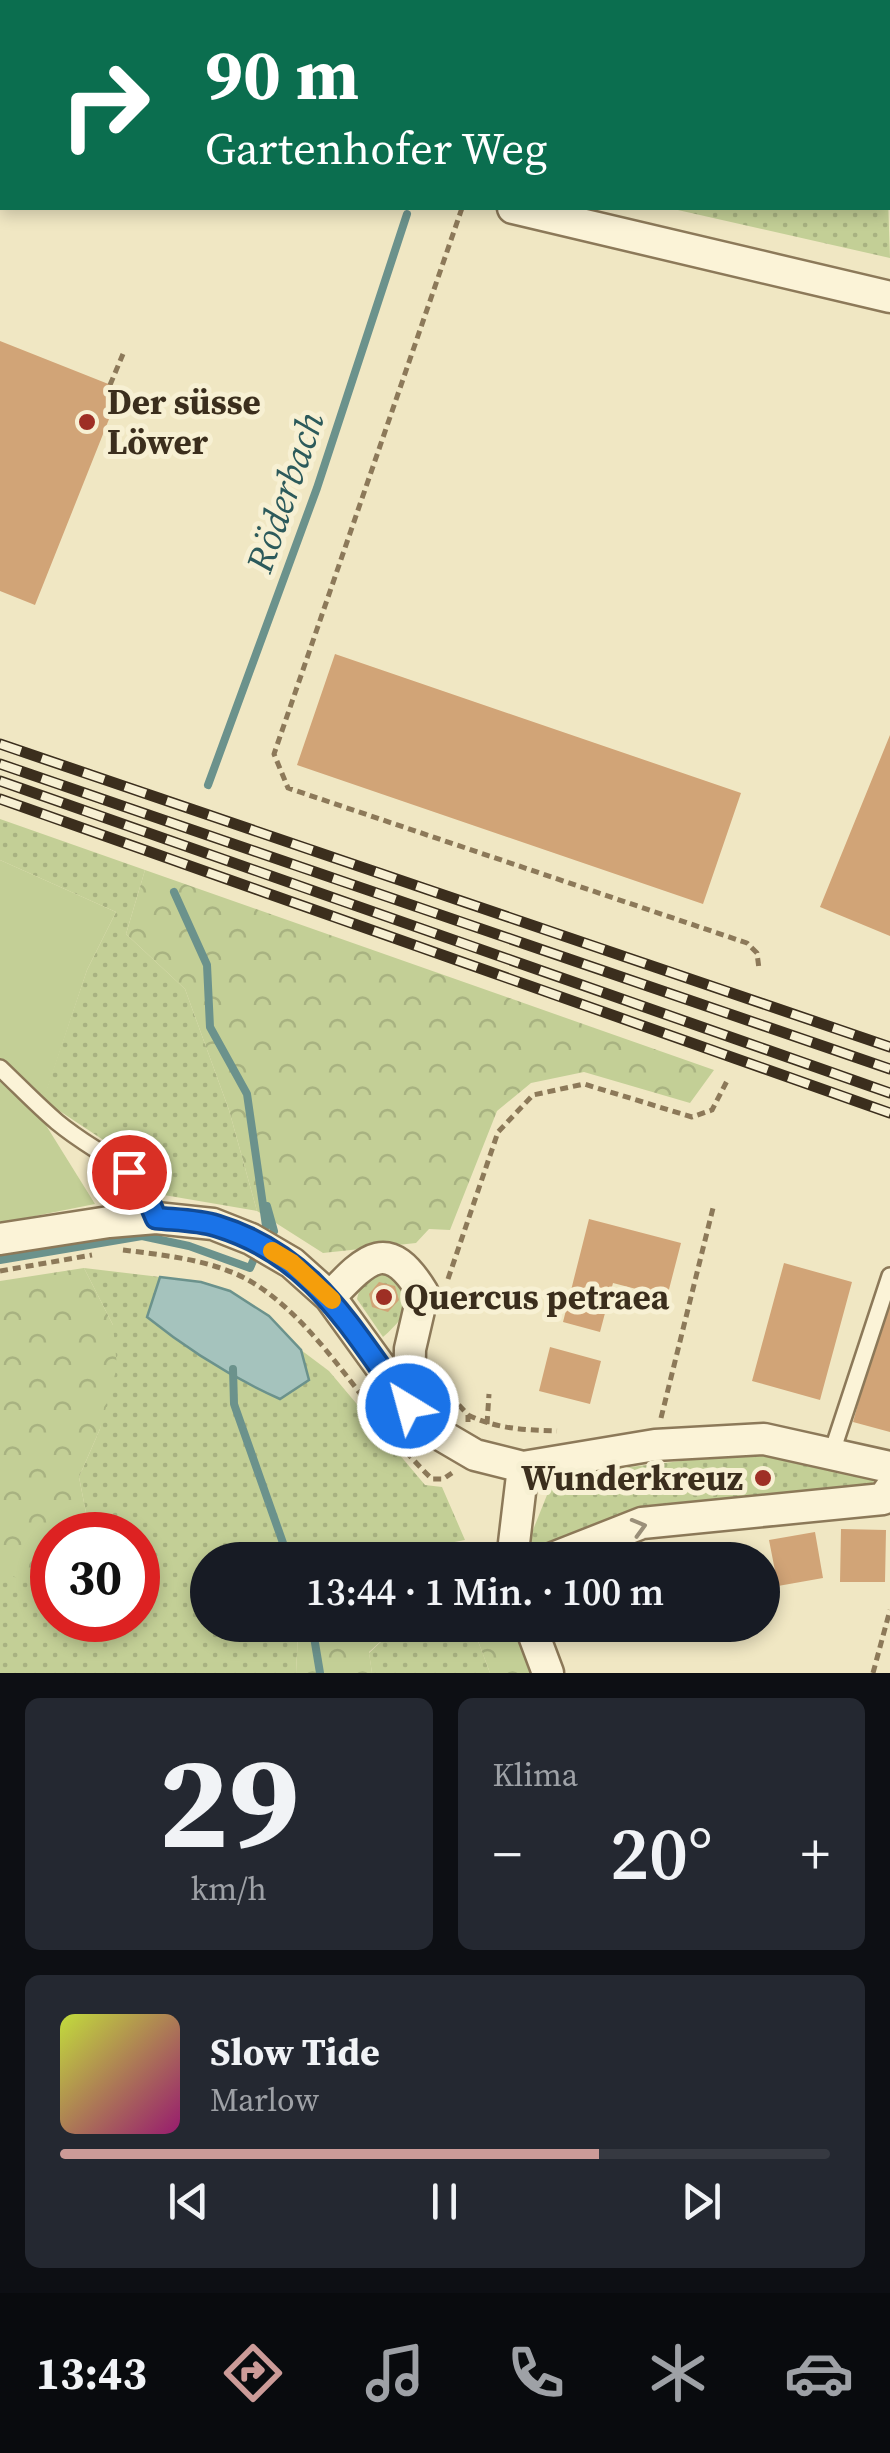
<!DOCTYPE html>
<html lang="de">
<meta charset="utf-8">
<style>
body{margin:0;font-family:"Source Serif 4",serif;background:#242831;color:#f1f3f6;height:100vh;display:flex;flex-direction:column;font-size:38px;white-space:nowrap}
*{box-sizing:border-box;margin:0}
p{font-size:32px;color:#9ea1a6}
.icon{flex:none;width:55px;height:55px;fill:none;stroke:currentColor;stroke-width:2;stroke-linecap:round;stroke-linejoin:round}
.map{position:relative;height:1673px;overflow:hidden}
.drawer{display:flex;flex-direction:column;gap:25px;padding:25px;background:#0d0f14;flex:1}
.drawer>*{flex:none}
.hud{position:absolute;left:0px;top:0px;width:890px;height:210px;box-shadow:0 5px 15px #0003;background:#0b6e4f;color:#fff;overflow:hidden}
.speed{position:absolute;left:30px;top:1512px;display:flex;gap:20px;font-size:50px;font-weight:700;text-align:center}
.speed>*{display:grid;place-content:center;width:130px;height:130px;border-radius:50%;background:#171b24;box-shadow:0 5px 15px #0003;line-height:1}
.speed .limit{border:15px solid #d22;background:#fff;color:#111}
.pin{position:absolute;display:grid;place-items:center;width:85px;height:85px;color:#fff;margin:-42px;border:5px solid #fff;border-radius:50%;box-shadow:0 2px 10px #0007}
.me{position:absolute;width:110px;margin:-55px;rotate:323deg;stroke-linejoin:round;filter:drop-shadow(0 0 8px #0008)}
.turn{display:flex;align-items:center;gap:35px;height:210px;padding:0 40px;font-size:45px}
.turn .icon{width:130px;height:130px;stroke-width:2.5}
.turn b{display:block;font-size:70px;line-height:85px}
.big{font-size:75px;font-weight:600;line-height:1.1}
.drawer .tile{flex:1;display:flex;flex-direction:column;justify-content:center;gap:15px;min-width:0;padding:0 35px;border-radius:15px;background:#242831}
.drawer .dial{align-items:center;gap:0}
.dial b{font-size:130px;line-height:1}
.song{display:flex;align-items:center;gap:30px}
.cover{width:120px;height:120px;border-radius:15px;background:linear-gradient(135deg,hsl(70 70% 55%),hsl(320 70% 35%))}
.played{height:10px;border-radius:5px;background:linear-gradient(90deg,#cc9b98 70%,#363941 70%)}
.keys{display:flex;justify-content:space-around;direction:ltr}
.heat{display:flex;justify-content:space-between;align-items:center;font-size:55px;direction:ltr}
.drawer .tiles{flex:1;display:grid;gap:25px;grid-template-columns:1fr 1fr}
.tile:last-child{grid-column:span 2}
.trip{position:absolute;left:190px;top:1542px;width:590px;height:100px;border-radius:50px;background:#171b24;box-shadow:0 5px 15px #0003;font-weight:600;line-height:100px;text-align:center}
.dock{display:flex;height:160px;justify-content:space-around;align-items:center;background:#090b0e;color:#9ea1a6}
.dock .icon{width:70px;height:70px}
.dock .on{color:#cc9b98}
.dock b{font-size:45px;color:#f1f3f6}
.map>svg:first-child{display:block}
.grass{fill:url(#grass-dots)}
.forest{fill:url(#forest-crowns)}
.garden{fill:#c3cf96}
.water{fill:#a5c3bd;stroke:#6b928c;stroke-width:2.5}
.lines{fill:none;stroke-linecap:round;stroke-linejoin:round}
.stream{stroke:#6b928c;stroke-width:8}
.building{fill:#d1a477}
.service-casing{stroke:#8c7959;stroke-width:20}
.minor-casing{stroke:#8c7959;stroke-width:35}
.motorway-casing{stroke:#59462d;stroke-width:58}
.path{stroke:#8c7959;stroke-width:5;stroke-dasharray:8 5;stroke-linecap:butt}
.service{stroke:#fbf3d7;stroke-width:15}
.minor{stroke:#fbf3d7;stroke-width:30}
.motorway{stroke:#e4b04f;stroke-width:52}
.rail-casing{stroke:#3b2e1d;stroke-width:11}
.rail{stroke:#f7f0d3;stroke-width:8;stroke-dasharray:22;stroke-linecap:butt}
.oneway{stroke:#9b907a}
.route-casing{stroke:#114b97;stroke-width:25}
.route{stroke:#1a73e8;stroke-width:18}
.slow{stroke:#f59e0b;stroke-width:18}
.poi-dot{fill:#9e2f25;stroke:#f7f0d3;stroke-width:4}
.labels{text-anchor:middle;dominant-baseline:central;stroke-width:10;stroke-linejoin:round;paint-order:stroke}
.poi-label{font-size:35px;font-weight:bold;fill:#3b2e1d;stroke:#f7f0d3;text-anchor:start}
.water-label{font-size:38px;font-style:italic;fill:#2c5a5b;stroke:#f7f0d3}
</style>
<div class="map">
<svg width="890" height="1673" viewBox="0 0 890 1673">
<defs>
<pattern id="grass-dots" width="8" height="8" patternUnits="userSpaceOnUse" patternTransform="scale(2.5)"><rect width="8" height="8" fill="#c3cf96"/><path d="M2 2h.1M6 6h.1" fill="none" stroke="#a8b281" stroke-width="1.8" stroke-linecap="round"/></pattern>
<pattern id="forest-crowns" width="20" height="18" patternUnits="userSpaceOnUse" patternTransform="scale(2.5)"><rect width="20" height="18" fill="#c3cf96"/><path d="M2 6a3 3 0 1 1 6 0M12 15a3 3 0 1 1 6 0" fill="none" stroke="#a8b281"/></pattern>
</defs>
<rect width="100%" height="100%" fill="#f0e7c3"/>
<path class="grass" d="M888,197L890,258L669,208H888Z
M0,819L145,870L126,934L185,989L229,1110L257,1211L158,1194L141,1165L43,1100L87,970L116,912L0,860Z
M84,1268L160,1277L147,1317L209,1362L280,1399L309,1380L301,1350L329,1371L425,1485L442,1487L465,1540L407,1551L385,1560H208V1625H305L298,1634L296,1673H0V1571L3,1570L47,1590L52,1582V1620H138V1535H81L88,1523L79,1477L100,1429L113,1325Z
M392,1273C418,1299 407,1316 383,1337L357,1299C362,1278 372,1274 392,1273Z
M732,1455L810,1458L873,1473L874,1489L620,1517L523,1555L551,1485L605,1470Z
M399,1625H472L490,1673H372L369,1653Z"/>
<path class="forest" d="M145,870L714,1070L690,1103L584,1072L531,1083L497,1111L450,1230L429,1229L416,1243L323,1253L257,1211L229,1110L185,989L126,934Z
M84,1268L113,1325L117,1367L100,1429L79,1477L88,1523L81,1535H52V1582L48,1590L0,1571V1281Z
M305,1625H399L369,1652L372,1673H296L298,1634Z
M472,1625H514L532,1673H490Z"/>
<path class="garden" d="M0,860L116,912L87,970L39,1114L95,1204L0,1223Z"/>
<path class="water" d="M160,1277L201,1282L230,1291L269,1316L301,1350L309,1380L280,1399C231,1377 188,1350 147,1317Z"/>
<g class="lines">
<path class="stream" d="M469,1L470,0
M208,785L317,488L407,214
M174,892L207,965L210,1027L247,1094L266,1226
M267,1206L274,1231
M0,1260L142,1236L189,1246L250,1268L253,1261
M233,1369L234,1404L289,1560
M312,1625L320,1673"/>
</g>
<path class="building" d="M0,341L121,389L35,605L0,591Z
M335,654L741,793L703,904L297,765Z
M890,735V936L820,907Z
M589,1219L681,1243L667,1297L613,1283L600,1332L563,1322Z
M784,1263L852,1282L820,1400L752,1381Z
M379,1282L395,1286L399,1300L388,1312L372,1307L369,1294Z
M885,1307L890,1308V1432L853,1422Z
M550,1347L601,1361L590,1404L539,1391Z
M841,1529L886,1530L885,1582H840Z
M815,1532L823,1578L778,1586L769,1540Z
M750,1550L751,1560H704L703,1555Z
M558,1625H614L615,1628L563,1642Z"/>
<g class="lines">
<defs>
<path id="service" d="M0,1068C19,1086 37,1105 57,1122C103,1160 130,1158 156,1218
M832,1452L890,1276"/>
<path id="minor" d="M0,38L2,40
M513,208L890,297
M0,1239L109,1222L156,1218L213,1224L251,1239L292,1263L330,1297L409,1406L434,1431L475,1455L523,1467L655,1445L764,1439L890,1467
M330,1297C367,1258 388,1235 423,1293L410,1349L409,1406
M512,1560L523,1467
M548,1560L642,1523L883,1499L890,1489
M530,1625L548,1673"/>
<path id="motorway" d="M227,0L235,2
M577,2L581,0
M888,46H890"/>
</defs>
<use href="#service" class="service-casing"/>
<use href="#minor" class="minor-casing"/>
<use href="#motorway" class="motorway-casing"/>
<path class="path" d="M462,208L274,754L288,788L747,943L757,953L759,969
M110,385L123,354
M123,1250C163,1255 214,1260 250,1281C322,1323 371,1421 432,1479H443L452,1473
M0,1271L92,1255
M448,1279L498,1132L533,1095L584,1084L692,1117L712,1110L728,1079
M439,1372L447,1392L468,1415V1422
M468,1415C497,1429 525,1430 557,1431
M661,1418L714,1204
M487,1424L489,1394
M873,1673L890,1610"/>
<use href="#service" class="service"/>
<use href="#minor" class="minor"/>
<use href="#motorway" class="motorway"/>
<defs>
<path id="rail" d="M0,744L890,1047
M0,764L890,1069
M0,781L890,1093
M0,799L890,1113"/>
</defs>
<use href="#rail" class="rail-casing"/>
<use href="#rail" class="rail"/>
</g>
<defs><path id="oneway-chevron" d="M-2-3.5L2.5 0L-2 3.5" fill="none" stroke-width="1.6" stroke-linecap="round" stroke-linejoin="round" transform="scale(2.5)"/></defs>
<use class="oneway" href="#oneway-chevron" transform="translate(639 1527) rotate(-16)"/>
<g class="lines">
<defs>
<path id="route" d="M129,1172L144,1190L156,1218C175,1220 198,1220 217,1226C315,1256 351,1330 408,1406"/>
</defs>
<use href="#route" class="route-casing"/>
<use href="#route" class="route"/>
<path class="slow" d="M272,1251L292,1263L332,1300"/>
</g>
<g class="poi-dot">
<circle cx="87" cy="422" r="10"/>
<circle cx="384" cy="1297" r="10"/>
<circle cx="763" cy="1478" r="10"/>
</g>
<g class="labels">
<g class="poi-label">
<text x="107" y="402">Der süsse<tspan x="107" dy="40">Löwer</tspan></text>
<text x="404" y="1297">Quercus petraea</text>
<text x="743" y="1478" text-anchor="end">Wunderkreuz</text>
</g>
<g class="water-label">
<text transform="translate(285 492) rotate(-71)">Röderbach</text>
</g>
</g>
</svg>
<div class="speed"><div class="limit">30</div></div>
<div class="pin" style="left:129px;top:1172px;background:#d93025"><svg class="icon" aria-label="arrive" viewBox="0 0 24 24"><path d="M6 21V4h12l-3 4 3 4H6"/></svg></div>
<svg class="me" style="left:408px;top:1406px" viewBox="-20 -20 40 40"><circle r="17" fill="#1a73e8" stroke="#fff" stroke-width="3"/><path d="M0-11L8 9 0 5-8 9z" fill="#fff"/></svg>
<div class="trip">13:44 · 1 Min. · 100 m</div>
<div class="hud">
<div class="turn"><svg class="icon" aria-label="right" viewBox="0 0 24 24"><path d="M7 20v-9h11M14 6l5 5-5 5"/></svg><div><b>90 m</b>Gartenhofer Weg</div></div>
</div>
</div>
<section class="drawer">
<div class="tiles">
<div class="tile dial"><b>29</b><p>km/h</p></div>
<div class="tile"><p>Klima</p>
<div class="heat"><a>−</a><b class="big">20°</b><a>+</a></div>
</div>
<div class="tile">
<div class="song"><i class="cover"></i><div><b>Slow Tide</b><p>Marlow</p></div></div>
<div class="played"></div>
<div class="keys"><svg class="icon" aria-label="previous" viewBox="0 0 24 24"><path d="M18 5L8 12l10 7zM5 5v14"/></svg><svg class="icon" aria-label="pause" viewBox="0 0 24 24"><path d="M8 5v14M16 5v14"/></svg><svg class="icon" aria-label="next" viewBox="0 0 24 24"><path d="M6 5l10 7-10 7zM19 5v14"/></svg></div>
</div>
</div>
</section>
<nav class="dock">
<b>13:43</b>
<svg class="icon on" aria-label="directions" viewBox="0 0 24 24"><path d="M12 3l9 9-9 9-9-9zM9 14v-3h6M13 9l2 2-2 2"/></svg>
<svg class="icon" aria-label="music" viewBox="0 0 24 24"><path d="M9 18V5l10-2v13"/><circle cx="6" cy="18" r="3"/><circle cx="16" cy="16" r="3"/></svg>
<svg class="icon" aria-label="phone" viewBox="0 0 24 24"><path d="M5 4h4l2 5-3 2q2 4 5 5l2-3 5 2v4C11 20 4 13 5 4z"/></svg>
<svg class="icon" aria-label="climate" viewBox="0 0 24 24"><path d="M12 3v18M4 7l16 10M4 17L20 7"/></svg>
<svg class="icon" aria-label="car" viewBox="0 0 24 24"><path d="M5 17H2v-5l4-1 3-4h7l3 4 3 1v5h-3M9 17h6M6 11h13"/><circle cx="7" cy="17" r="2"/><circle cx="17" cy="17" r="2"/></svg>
</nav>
